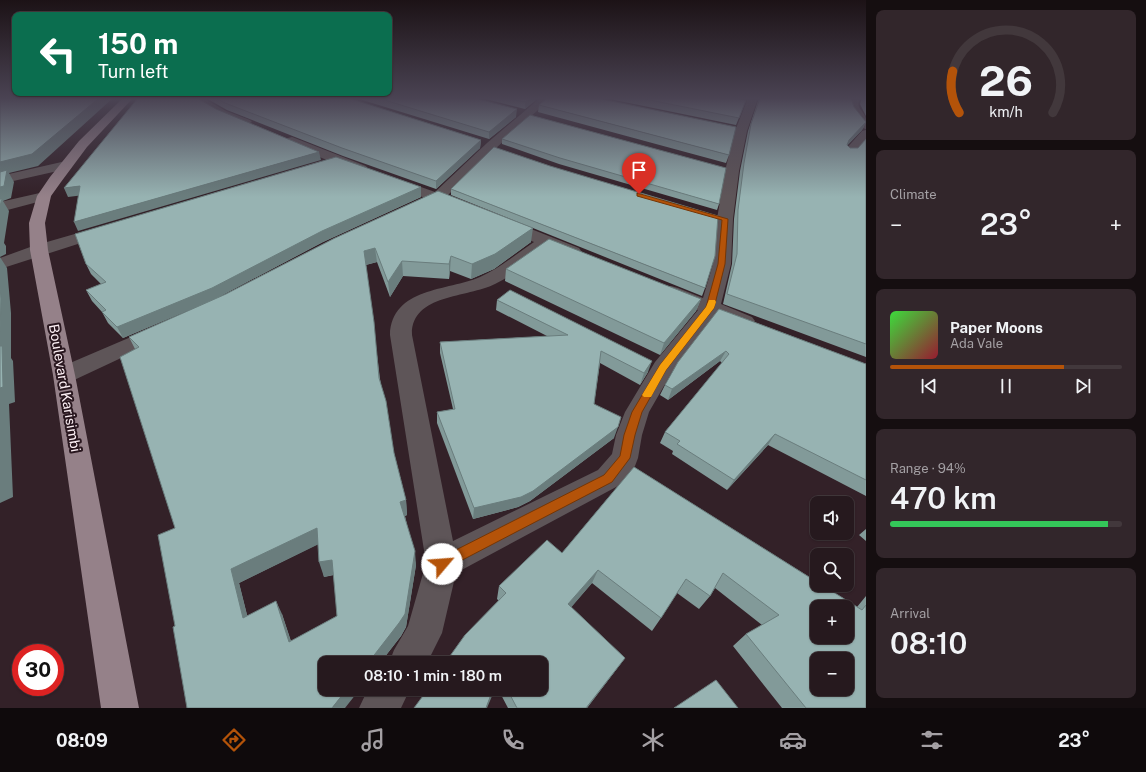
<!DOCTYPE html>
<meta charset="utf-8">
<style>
body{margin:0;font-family:"Public Sans",sans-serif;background:#32262b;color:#f1f3f6;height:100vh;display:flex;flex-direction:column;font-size:15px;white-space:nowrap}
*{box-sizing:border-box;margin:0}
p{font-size:13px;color:#a4a0a4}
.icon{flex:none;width:22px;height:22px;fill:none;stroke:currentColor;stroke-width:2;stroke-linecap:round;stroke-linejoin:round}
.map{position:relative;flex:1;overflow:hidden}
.sheet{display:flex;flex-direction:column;gap:10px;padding:10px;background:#150e10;width:280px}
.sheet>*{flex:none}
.guide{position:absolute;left:12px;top:12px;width:380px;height:84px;border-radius:8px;box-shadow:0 1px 3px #0004,0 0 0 1px #42383c;background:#0b6e4f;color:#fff;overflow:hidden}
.buttons{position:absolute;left:810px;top:496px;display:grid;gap:8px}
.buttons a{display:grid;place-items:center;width:44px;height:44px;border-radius:8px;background:#26191e;box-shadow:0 1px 3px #0004,0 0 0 1px #42383c;font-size:20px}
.speed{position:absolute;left:12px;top:644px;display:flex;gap:8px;font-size:20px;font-weight:700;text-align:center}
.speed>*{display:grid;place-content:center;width:52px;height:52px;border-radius:50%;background:#26191e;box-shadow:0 1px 3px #0004,0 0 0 1px #42383c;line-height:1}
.speed .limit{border:6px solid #d22;background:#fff;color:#111}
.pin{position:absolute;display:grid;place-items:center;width:34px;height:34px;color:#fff;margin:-41px -17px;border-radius:50% 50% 50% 0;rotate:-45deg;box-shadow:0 0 4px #0007}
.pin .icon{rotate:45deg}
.me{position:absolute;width:44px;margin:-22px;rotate:63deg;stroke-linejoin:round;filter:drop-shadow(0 0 3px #0008)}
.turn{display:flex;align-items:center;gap:14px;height:84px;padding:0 20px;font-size:18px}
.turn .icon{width:52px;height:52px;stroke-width:2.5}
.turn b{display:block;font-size:28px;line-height:34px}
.big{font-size:30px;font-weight:600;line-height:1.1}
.sheet .widget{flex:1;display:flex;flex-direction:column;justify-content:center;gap:6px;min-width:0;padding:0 14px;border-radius:8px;background:#32262b}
.sheet .dial{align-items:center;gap:0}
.dial svg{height:104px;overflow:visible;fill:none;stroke:#42383c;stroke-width:7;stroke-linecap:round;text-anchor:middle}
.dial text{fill:#f1f3f6;stroke:none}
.song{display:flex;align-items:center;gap:12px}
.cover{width:48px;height:48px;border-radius:6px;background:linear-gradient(135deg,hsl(120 70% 55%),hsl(350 70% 35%))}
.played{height:4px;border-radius:2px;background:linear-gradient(90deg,#b45309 75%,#42383c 75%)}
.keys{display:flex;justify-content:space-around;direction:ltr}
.heat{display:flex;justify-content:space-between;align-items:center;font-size:22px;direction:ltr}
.charge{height:6px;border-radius:3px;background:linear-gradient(90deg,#34c759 94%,#42383c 0)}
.trip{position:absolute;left:318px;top:656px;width:230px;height:40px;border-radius:8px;background:#26191e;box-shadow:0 1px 3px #0004,0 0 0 1px #42383c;font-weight:600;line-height:40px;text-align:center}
.tabs{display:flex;height:64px;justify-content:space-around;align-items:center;background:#0f0a0c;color:#a4a0a4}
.tabs .icon{width:28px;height:28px}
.tabs .selected{color:#b45309}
.tabs b{font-size:18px;color:#f1f3f6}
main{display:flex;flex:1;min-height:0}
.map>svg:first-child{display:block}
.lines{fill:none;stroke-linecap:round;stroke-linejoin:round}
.street{fill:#5e5558;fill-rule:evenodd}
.primary{fill:#958189;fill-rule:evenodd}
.wall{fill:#829a99;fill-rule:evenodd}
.shaded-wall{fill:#6a7d7d}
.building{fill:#97b3b2;stroke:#6a7d7d;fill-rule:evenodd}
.route{fill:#b45309;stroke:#753606}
.slow{fill:#f59e0b}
.labels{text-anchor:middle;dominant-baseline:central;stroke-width:4;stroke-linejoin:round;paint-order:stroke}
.street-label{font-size:14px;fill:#fceff4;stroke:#29171f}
</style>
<main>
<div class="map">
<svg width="866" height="708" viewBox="0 0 866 708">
<rect width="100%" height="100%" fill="#332128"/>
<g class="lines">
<path class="street" d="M191,98H203L226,111L250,120L252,122L246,125L218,115Z
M540,98H551L495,149L447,196L463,202L465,205L463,208L458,209L438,203L426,207L421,206L419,203L425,198L388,184L386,181L388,178L393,177L435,192L487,143Z
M748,98H758L747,131L739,171L733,219L731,264L721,304L752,317L755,321L752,325L745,327L714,316L672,372L649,412L642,435L638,458L635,466L618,486L456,573L442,633L427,663H389L394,650L408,626L426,563L390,335C392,287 448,291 480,277C500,268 516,254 534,242L499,227L497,224L499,221L505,219L511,221L579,248L582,252L579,256L573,257L567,256L548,248C530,260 514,275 495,284C467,298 411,294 412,335L453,541L598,470L612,454L616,435L625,412L655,362L698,310L664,296L661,292L664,288L671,286L678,288L703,298L713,264L717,219L725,171L735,131Z
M851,98H861C854,108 864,110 866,119C866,122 866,126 866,129L862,128C856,119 843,108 851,98Z
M866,130V140L854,155H846L844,152L846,149L862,131Z
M292,137L366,166L368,169L366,172H356L288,144L286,141L288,138Z
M66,161L71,162L73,165L71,168L0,184V176Z
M44,192L49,193L51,196L49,199L0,212V202Z
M106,225L112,227L114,230L112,233L0,269V258L33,246Z
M159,325L166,327L169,332L166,337L72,381L64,383L56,381L53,375L56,369Z
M368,689H410L401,708H359Z"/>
<path class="primary" d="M123,98H133L87,147L61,182L51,196L45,223L48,250L75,375L139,708H101L53,375L30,250L29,223L37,196L50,177L79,141Z"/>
</g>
<path class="wall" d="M206,98H348L481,140L480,148L436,189L343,156L227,110Z
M356,98H474L516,117L489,139Z
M482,98H538L525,109Z
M605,98H729L746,100L736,125Z
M736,98H747L746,99Z
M759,98H851L854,107L866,122L862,130L847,145L850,148H858L866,139V357L723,304L732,264L734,219L740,171L748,131Z
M862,98H866V116L860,104Z
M539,105L729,155L726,163L538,112Z
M502,139L719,204L717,210L559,164L502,144Z
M421,187V197L323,242L215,299L123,338L108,323L102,312L92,301L86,290L101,284L91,274L86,264Z
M451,189L705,288L702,296L451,195Z
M335,238L531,242L494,269L471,279L450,271L449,279L403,276L390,297L377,262L366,265L380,379L394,453L406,500L407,515L405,516L416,565L406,627L401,636L380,663H325L175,626V528L135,349L129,337L226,294ZM318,544L324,577L334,575L337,616L291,641L282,614L247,615L239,583Z
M506,269L701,299L696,311L660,355L505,281Z
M497,300L648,372L640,385L600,363L594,404L614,438L530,501L518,507L473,519L437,423V412L453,409L440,353V342L547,336L496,310Z
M719,309L866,364V496L768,445L727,490L672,454L673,451L660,443L665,432L722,363L720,361L668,400L660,395L665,385Z
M634,467L857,607L866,596V708H782L733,646L746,634L762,625L715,588L710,596L699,609L677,593L661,618L652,631L592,583L571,607L625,658L587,708H508L498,689H541L498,600L497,599L499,586L562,553Z
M866,529V541L859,535Z"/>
<path class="shaded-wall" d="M99,98H113L38,166L9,173L14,182L11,198L3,201L9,211L4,243L6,246V254L0,257V162Z
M531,98H538L525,109V102Z
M517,109L516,117L489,139V132Z
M866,122L862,130L845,148L849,140Z
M481,140L480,148L436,189V181Z
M319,152L321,160L78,231L74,222Z
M80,186L84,195L68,197L64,188Z
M421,187V197L323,242L215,299L123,338L117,327L322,231Z
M533,228L531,242L494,269L471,279L472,264Z
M375,248L377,262L365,265L364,251Z
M451,256L450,271L449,279V264Z
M0,257L7,268L11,313V358L13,361L15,402L9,404L13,497L0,503Z
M402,261L403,276L390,297L388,282Z
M701,299L696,311L660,355L664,343Z
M726,351L720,361L668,400L672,389Z
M652,361L648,372L640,385L644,373Z
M618,427L614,438L530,501L518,507L473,519L474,508Z
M775,434L768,445L727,490L734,480Z
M406,500L407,515L402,517L400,502Z
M317,528L321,543L239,583L251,631L243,618L231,569Z
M415,551L416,565L406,627L401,636L380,663H368Z
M332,560L336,574L324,577L319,562Z
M598,570L592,583L563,617L568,604Z
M276,601L282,614L295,655L289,642Z
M625,658L587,708H586Z
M347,689H360L345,708H332Z
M493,689H495L487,708H486Z"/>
<path class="building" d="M0,98H99L32,154L0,162Z
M138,98H197L216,109L319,152L74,222L80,186L64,188Z
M216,98H348L481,140L436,181L342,148L225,103Z
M378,98H474L517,109L489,132Z
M508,98H531L525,102Z
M547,98H597L736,127L729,155L539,105Z
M640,98H729L746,100L739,118Z
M760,98H851L854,107L866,122L849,140L847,145L850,148H858L866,139V344L727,294L737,254L738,210L744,163L751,124Z
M530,115L726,168L719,204L560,158L502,139Z
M494,147L550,166L718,216L715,256L705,288L451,189Z
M336,157L421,187L322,231L212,288L117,327L102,312L106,310L86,290L106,282L86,264L75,234Z
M7,170L4,186L0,187V172Z
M438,191L533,228L495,254L472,264L451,256L449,264L402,261L388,282L375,248L364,251L374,322L379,378L386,401L394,453L406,500L400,502L415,551L405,614L399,623L368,663H325V689H347L332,708H187L173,627L175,626L158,535L175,528L120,357L139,347L129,337L226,294L335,238ZM317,528L319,562L332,560L337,616L289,642L276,601L243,618L231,569Z
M0,199H2L0,206Z
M549,239L701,299L664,343L506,269Z
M0,286L1,299L0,332Z
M510,290L652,361L644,373L601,351L594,404L621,417L618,427L533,491L521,497L474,508L437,412L455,409L440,342L568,335L497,300Z
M719,309L866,364V480L775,434L734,480L677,444L680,441L665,432L729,354L726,351L672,389L665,385L678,362Z
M0,346H2L3,387L0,388Z
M634,467L817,582V585H822L862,610L866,605V708H806L746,634L779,615L723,573L710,596L686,579L661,618L598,570L568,604L625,658L586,708H517L507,689H541V663H445L465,635L506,593L499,586L547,540L562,553ZM817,607H847V637H817ZM817,659H847V689H817Z
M716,680L738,708H674Z
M428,689H493L486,708H414Z"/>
<linearGradient id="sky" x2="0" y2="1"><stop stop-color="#1c1216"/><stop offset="0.5" stop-color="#4a4353"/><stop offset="1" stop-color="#4a4353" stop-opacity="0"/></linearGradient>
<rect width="866" height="197" fill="url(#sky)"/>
<path class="route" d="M637,193L728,219L725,264L714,308L666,370L642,412L635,435L630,458L612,482L447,568L442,570L438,568L436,564L438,559L604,475L620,456L624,435L632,412L660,365L706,307L718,264L722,220L637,196Z"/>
<path class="slow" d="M709,300H715L716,302L714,308L666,370L651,397H644L642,395L660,365L706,307Z"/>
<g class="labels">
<g class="street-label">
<text transform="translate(65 388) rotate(80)">Boulevard Karisimbi</text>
</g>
</g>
</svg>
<div class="buttons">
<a><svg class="icon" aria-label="sound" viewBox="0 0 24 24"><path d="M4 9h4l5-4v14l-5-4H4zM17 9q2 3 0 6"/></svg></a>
<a><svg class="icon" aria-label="search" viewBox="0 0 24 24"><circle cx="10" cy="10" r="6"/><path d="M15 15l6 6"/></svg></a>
<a>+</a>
<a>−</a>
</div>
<div class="speed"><div class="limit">30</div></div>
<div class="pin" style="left:639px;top:194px;background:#d93025"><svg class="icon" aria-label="arrive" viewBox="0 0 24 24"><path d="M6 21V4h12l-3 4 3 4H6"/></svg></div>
<svg class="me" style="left:442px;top:564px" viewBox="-20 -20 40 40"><circle r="19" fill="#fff"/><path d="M0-13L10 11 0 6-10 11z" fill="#b45309"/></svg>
<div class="trip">08:10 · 1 min · 180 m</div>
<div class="guide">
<div class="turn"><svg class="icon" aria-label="left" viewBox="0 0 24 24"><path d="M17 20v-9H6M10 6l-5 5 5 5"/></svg><div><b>150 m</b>Turn left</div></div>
</div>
</div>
<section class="sheet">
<div class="widget dial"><svg viewBox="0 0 100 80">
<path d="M14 69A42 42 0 1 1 86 69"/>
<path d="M14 69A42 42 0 0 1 9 37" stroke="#b45309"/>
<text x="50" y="56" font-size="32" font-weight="700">26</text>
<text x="50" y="72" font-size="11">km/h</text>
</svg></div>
<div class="widget"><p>Climate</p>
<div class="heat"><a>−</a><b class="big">23°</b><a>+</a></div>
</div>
<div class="widget">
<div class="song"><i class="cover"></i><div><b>Paper Moons</b><p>Ada Vale</p></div></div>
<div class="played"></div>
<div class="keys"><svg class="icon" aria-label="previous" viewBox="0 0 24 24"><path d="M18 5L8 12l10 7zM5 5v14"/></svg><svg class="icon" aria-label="pause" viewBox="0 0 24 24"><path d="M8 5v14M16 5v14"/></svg><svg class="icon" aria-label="next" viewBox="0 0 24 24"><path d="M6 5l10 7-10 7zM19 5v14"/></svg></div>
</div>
<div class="widget"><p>Range · 94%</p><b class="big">470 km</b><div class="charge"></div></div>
<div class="widget"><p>Arrival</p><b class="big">08:10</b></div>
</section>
</main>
<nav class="tabs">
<b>08:09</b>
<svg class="icon selected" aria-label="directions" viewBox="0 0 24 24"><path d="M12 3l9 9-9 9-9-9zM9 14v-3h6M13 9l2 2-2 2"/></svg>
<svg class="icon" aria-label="music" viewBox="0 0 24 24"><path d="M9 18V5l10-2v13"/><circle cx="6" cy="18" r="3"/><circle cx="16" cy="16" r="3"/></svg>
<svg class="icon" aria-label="phone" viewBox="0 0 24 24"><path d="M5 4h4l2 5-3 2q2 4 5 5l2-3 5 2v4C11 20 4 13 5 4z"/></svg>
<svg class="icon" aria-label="climate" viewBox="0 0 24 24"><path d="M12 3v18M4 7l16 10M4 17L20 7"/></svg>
<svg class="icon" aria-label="car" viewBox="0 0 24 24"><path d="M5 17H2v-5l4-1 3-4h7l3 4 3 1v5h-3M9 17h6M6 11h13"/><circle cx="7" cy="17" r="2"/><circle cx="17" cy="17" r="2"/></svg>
<svg class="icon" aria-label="filters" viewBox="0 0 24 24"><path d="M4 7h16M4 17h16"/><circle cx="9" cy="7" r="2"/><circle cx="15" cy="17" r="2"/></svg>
<b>23°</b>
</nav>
